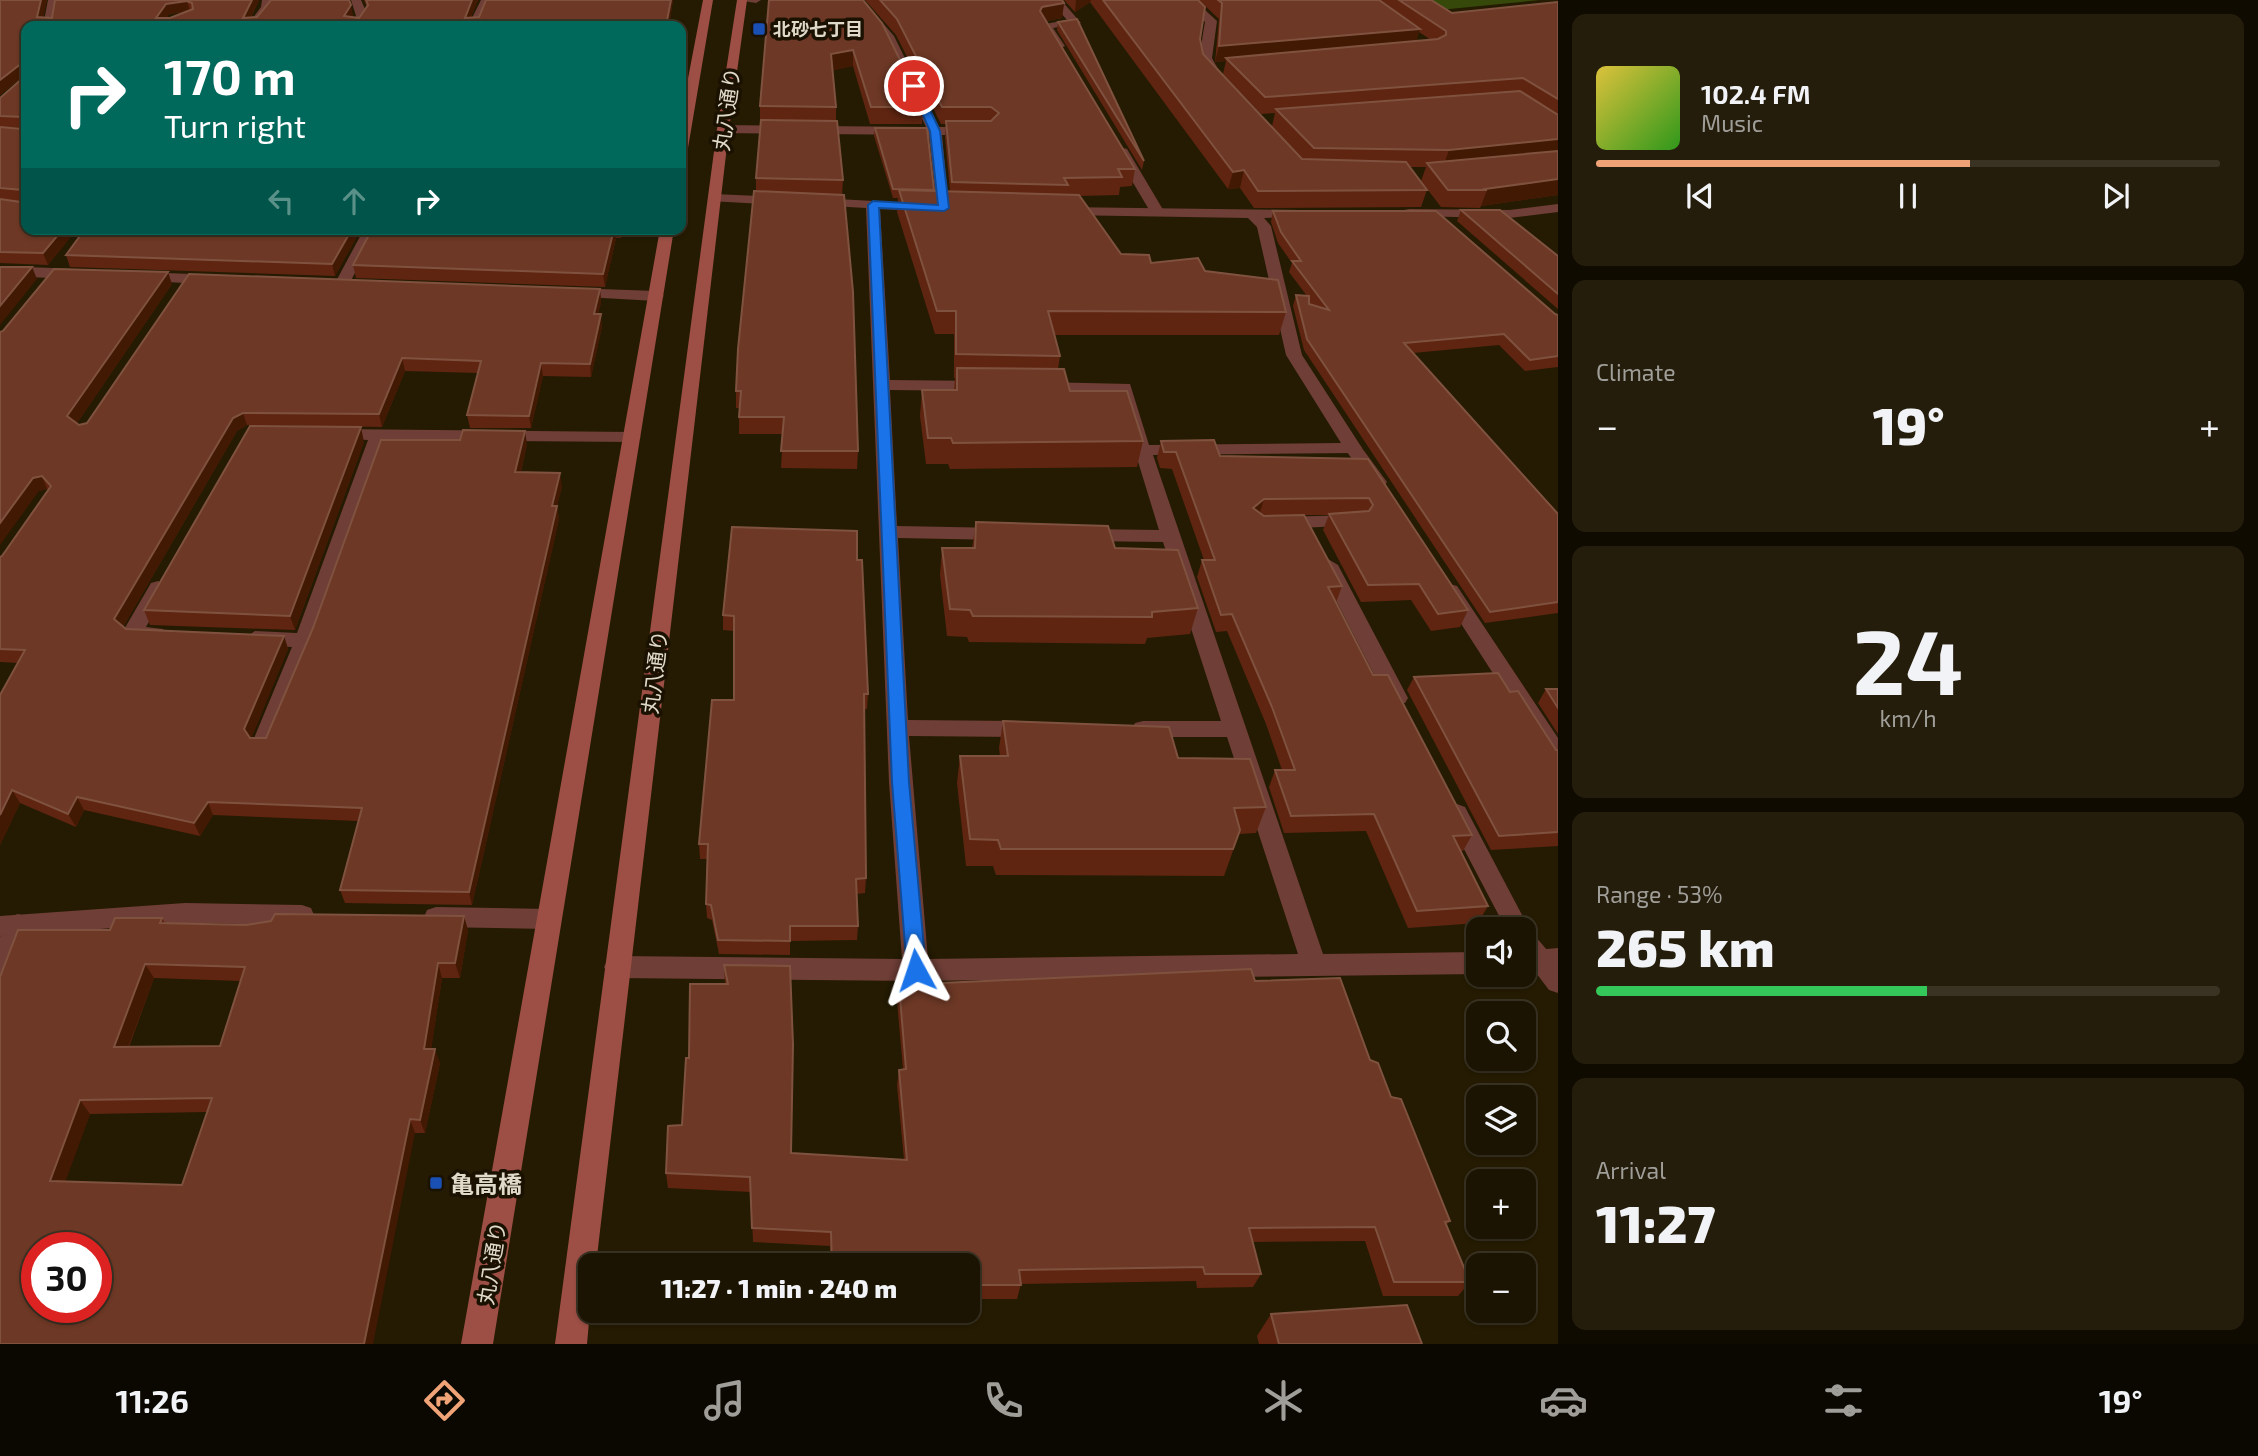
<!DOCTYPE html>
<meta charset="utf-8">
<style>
body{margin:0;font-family:"Exo 2","Noto Sans JP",sans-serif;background:#251d0c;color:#f1f3f6;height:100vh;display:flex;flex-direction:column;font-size:26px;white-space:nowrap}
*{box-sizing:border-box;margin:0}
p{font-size:23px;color:#a09e99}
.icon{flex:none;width:38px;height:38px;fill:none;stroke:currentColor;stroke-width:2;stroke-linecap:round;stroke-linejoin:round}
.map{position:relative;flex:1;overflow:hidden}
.panel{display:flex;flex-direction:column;gap:14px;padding:14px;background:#0f0b01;width:700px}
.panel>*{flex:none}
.hud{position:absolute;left:21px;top:21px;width:665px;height:214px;border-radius:14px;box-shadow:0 2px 5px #0004,0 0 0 2px #3a3324;background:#00695c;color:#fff;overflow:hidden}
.fabs{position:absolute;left:1466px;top:917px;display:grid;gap:14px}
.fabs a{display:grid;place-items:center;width:70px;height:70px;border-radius:14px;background:#1c1402;box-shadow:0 2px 5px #0004,0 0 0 2px #3a3324;font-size:35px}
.speed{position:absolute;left:21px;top:1232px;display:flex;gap:14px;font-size:35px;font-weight:700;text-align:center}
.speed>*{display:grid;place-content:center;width:91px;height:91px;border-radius:50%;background:#1c1402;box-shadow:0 2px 5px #0004,0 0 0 2px #3a3324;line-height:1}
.speed .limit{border:10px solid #d22;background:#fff;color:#111}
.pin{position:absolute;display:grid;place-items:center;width:60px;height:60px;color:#fff;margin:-30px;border:4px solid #fff;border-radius:50%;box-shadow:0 2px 7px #0007}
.me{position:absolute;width:77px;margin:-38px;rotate:355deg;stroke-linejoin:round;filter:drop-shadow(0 0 5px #0008)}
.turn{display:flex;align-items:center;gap:24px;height:147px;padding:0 28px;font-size:32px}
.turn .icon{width:91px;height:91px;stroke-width:2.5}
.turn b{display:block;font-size:49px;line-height:60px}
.lanes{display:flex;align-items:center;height:66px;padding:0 28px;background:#0003;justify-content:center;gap:35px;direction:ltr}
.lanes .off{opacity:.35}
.big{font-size:52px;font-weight:800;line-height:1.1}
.panel .card{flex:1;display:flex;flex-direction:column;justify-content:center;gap:10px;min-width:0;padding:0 24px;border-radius:14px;background:#251d0c}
.panel .dial{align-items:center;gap:0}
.dial b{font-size:91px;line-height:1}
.song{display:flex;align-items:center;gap:21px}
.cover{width:84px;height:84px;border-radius:10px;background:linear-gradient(135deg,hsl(50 70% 55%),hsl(110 70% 35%))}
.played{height:7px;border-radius:4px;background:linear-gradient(90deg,#efa376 60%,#3a3324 60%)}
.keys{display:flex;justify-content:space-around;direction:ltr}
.heat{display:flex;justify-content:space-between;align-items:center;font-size:38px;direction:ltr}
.charge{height:10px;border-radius:5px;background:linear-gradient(90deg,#34c759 53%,#3a3324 0)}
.trip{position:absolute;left:578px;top:1253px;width:402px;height:70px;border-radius:14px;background:#1c1402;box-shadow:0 2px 5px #0004,0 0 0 2px #3a3324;font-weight:800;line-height:70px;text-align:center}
.dock{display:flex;height:112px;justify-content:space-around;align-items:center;background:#0b0801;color:#a09e99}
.dock .icon{width:49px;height:49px}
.dock .on{color:#efa376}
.dock b{font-size:32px;color:#f1f3f6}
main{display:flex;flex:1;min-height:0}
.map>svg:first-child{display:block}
.green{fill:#36490b}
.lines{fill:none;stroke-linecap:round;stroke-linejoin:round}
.service{fill:#6f3e37;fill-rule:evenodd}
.pedestrian{fill:#6f3e37;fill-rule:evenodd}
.minor{fill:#6f3e37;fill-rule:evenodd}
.secondary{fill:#9d4f45;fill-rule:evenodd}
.wall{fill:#5f2511;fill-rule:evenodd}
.shaded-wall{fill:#421903}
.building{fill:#6d3825;stroke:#7f523f;stroke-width:2;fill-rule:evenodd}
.route{fill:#1a73e8;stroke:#114b97;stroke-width:2}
.transit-dot{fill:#1a4fb4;stroke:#1b1100;stroke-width:2.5}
.labels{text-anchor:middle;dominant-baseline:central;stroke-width:7;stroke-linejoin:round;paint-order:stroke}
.far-poi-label{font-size:18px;font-weight:bold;fill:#e0dacb;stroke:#1b1100;text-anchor:start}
.street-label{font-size:21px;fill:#e0dacb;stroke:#1b1100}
.near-poi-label{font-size:24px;font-weight:bold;fill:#e0dacb;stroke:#1b1100;text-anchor:start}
</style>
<main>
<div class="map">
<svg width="1558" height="1344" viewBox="0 0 1558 1344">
<rect width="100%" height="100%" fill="#251b02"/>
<path class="green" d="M1413,0H1540L1429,11Z"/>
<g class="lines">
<path class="service" d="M48,0H58L54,26H43Z
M262,0H272L273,7L258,26H247L261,7Z
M351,0H361L368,16L361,26H349L356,16Z
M481,0H491L478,26H468Z
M737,0H761L756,3Z
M852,0H863L894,36L939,127H973L979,131L973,135H942L949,211L937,208L929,135L723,133L717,129L723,125L926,127L883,37Z
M1050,0H1061L1081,23L1053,28L1065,46L1059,49L1055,48L1040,25L1067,20Z
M1115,146L1127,149L1165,213L1163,216L1151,213L1113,149Z
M364,229H378L347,288H337L334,285Z
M0,266L78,269L86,274L78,279L0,276Z
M142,272L215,275L223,280L215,285L137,280V274Z
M572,288L656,291L664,296L656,301L567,296L564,293Z
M334,429L632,432L641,437L632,442L386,440L315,640L274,743L271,749H255L252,743L292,647L255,645L245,638L255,631L297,633L368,440L328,438L325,434Z
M1353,443L1359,444L1384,478L1387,482L1384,486H1372L1344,448Z
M1355,515L1362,517L1364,521L1362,525L1279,529L1270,523L1279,517Z
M1328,559L1338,565L1408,698L1405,703H1389L1386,698L1318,565Z
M158,581L168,588L146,627L163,629L166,634L156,641L125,638L122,633L151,583Z
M1450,584L1457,586L1558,738V764L1550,762L1440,591Z
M1457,804L1465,807L1530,930L1558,963V993L1549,990L1524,957V929H1506L1445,813L1449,807Z
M18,914L27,917L30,924L9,974L0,977V937L9,917Z"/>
<path class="pedestrian" d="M1558,204V212L1509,218L1502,214L1509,210Z"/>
<path class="minor" d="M1183,0H1194L1217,21L1212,58L1223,78L1221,81H1213C1197,61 1201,45 1205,22Z
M714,194L782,197L789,201L782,205L709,201V195Z
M818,198L930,204L932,207L925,211L880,209L890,380L984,381L992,386L984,391L890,390L897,526L1002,528L1011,534L1002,540L898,538L908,720L1030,721L1038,723L1041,729L1038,735L1030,737L909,736L928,959L1298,954L1227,737H1143L1135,735L1132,729L1135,723L1143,721H1221L1163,542L1083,541L1074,535L1083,529L1159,530L1117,393L1041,392L1033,387L1041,382L1130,384L1149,445L1341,443L1286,355L1257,227L1248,218L1063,215L1056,211L1063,207L1300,210L1307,214L1305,217L1264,218L1271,226L1302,355L1362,448L1353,453L1153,455L1323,954L1479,952V974L916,981L617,978L608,975L604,967L608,959L617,956L902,959L889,782L866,208L813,205V199Z
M1409,209L1509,210L1516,214L1509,218L1404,216V210Z
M185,903L302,905L311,908L314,915L311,922L302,925L185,923L0,936V916Z
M436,907L548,909L557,912L560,919L557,926L548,929L436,927L427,924L424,917L427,910Z
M1558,948V970L1524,973V951Z"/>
<path class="secondary" d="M703,0H713L688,148L681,152V115Z
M737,0H747L729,129L596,1265H590V1311L587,1344H555L717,129Z
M660,229H674L493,1344H461Z"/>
</g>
<path class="wall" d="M0,0H47L43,17L52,18L55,0H259L251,17H257L271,0H349L353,16L352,17L359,18L367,7L364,0H478L471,17H479L486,0H673L669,26H26V229H77L48,265L0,263V127L22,129V128L0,127V98L24,77L23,76L0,95ZM185,12L170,18H166L169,14Z
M863,0L923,107L922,124H870L853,66L833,70L836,107V121L843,180L842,195L858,451L857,469L781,468L783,434H739V408H736V391L756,191V178L760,123V106Z
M865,0H1062L1064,3L1062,18L1046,21L1135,169L1132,186L1120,187L1119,195L1079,196L1121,254L1151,263L1205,271L1286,312L1279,335H1054L1060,356L1058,369L1070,391L1143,441L1137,467L950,469L948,464H926L920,416L922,390H954L955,378H954V334H935L897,212L898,198H893L874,136L875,128L934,191H950L945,138L946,124H941L896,35Z
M1064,0H1431L1452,13L1558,2V195L1481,206L1480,208L1441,207L1421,181L1426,167H1410L1427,190L1421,207L1254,208L1240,188L1228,189L1090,2L1075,12ZM1203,4L1219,19L1215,62L1226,61L1223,74L1261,114L1275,113L1272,126L1303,159H1302L1203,54L1200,39ZM1419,32L1431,40L1416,41Z
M1058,22L1144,161L1142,170L1057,30Z
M1461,210L1558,256V309L1457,221Z
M1273,211L1558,315V367L1525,371L1499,345L1413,353L1558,514V613L1485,623L1304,350L1293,306L1296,295L1307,296L1289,272L1292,263L1278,243L1271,222Z
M85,229H361L335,276L70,267L66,255Z
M372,229H623L621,238H616L605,287L356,278L353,265Z
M172,284L77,423L79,425L600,289L601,302L598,314L602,326L591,377L543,376L531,428H470L467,415L478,373L405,371L382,427L247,425L237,431L123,627L126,629L284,636L288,649L251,738H266L527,444L521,472L562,486L557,506L559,519L472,905L345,903L340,890L358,821L213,815L200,836L84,810L76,827L20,803L0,845L18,663L0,662V557L2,556L48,490L47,489L39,491L0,332Z
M1161,441L1220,456L1368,459L1468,610L1460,627L1431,631L1411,600L1361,602L1323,530L1329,515H1304L1342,586L1336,603L1373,675L1472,835L1463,851H1461L1488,906L1478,923L1408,928L1366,831L1284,833L1269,787L1275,770H1282L1266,724L1227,631L1216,632L1197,577L1202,560H1204L1172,469L1160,468L1157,458Z
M364,442L295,630L150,625L144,610Z
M976,522L1115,548L1198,608L1190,634L1147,638L1145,644L969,642L967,637L947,636L940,575L942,548H972Z
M857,560L868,694L867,709H864L866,878L865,893L857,894L858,926L857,940L790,941V955L719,954L712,920L707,918L706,904L707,859H700L699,844L734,700V631L723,630V615Z
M1414,677L1510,692L1556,750H1558V846L1491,850L1407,690Z
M1546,689H1558V734L1538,703Z
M1003,721L1178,758L1266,807L1256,833L1239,834L1224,876L996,875L993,866H966L957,783L960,756H1000L999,748Z
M162,918L165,923L468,930L460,978H442L431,1049L440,1063L425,1133H415L0,1344L110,930ZM154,978L240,981L220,1046L129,1047ZM207,1112L182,1185L65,1181L90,1114Z
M724,965L791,1153L904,1160L897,1085L899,1070L903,1069L897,1001L899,985L1255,981L1370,1060L1391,1097L1450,1221L1446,1225L1470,1282L1458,1296H1383L1365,1241L1253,1242L1261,1274L1253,1287L1197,1288L1196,1281L1021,1284L1017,1299H968V1265H830V1246L753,1242L751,1192L668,1188L666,1173L682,1125L689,1058L725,984Z
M1271,1314L1422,1344H1259L1257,1336Z"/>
<path class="shaded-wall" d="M41,0H47L41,26L37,17Z
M252,0H259L246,26L243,18Z
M472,0H478L467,26L465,18Z
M671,0H673L669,26H666Z
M1076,0H1091L1090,2L1075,12Z
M187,1L190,11L169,14L160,26L156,18L166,4Z
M1064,3L1062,18L1040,22V11L1042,7Z
M351,5L353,16L346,26L344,16Z
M1420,29L1415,45L1226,58V61L1215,62L1219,46Z
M853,50V66L831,71V54Z
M22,63L26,73L0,95V80Z
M1558,139V155L1443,167L1449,150Z
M1244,170L1240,188L1228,189L1233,172Z
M1558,179V195L1481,206L1487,190L1485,189Z
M63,229H77L48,265L43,253Z
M352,229H361L335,276L332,264Z
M614,229H615L616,238L605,287L603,274Z
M32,267L37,279L0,325V306Z
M168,272L172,284L73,429L67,416Z
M600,289L601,302L595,326L594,314Z
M601,314L602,326L591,377L590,364Z
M402,358L405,371L382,427L379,414Z
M541,363L543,376L531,428L529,416Z
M243,413L247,425L237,431L120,632L114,619L233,418Z
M361,427L364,442L295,630L290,616Z
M525,431L527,444L518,485L515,472Z
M560,473L562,486L554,519L552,506Z
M42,476L47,489L39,491L0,545V523L33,478Z
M1264,499L1259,515L1253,508Z
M557,506L559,519L472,905L469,892Z
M284,636L288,649L250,742L244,729Z
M12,790L20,803L0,845V815Z
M77,797L84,810L76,827L68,814Z
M208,802L213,815L200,836L194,823Z
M464,916L468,930L460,978L455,963Z
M438,963L442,978L429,1063L424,1049Z
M145,964L154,978L123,1061L114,1047Z
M435,1049L440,1063L425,1133L420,1120Z
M80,1100L90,1114L61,1194L50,1181Z
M410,1119L415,1133L373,1344H364Z"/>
<path class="building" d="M0,0H41L37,17L52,18L55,0H252L243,18L257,17L271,0H349L351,5L344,16L359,18L368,5L366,0H472L465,18L479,17L486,0H671L666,26H26V229H63L43,253L0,252V199L21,202L23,190L0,188V127L22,129L24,117L0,116V98L24,77L22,63L0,80ZM187,1L192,3L193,9L170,18H156L166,4Z
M769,0H863L882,23L923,107H871L853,50L831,54L836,107L760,106Z
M880,0H1062L1064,3L1042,7L1040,11L1135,169H1118L1122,177L1064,178L1068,185L952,182L946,121H991L999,113L991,107H942L897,19Z
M1103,0H1198L1205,7L1200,39L1203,54L1302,159L1406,162L1427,190L1258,191L1244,170L1233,172Z
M1218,0H1379L1420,29L1219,46L1222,3Z
M1399,0H1431L1452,13L1558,2V99L1523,78L1265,97L1226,58L1438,39L1446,35V31Z
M1077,19L1144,161L1058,22Z
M1520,91L1558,115V139L1449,150L1314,148L1276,109Z
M761,120L837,121L843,180L756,178Z
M875,128H927L934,190L893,189Z
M1558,151V179L1485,189L1487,190H1448L1427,163Z
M899,190L1079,195L1121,254L1149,255L1151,263L1198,258L1205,271L1278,280L1286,312L1048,311L1060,356L956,354V311H937Z
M754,191L844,195L853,292L858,451H781L784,417H739L741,391H736L738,349Z
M1461,210H1500L1558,256V294Z
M1273,211H1436L1555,314L1558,315V356L1530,360L1504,334L1404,343L1558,514V602L1490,612L1307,339L1296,295L1309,296V304L1329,310L1292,261H1301L1281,232Z
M85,229H352L332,264L66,255Z
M372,229H614L603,274L353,265Z
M0,267H32L0,306Z
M54,269L168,272L67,416L79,425L87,423L189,274L600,289L594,314H601L590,364L541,363L529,416L467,415L481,361L402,358L379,414L243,413L233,418L114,619L126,629L284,636L244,729L250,738H266L313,628L381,440H460L463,430L525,431L515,472L560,473L552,506H557L469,892L340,890L362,808L208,802L194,823L77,797L68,814L12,790L0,815V695L25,650L0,649V557L2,556L51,486L42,476L33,478L0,523V332L3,331Z
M957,368L1064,369L1070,391H1127L1143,441L953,443L951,438H928L922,390H957Z
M250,426L361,427L290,616L144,610Z
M1214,440L1220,456L1368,459L1468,610L1438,614L1419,584L1368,585L1329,514L1369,511L1373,505L1369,498L1264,499L1253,508L1264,516L1304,515L1342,586L1328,587L1373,675H1388L1472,835L1453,836L1488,906L1417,911L1374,814L1291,816L1275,770H1295L1272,707L1232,614L1221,615L1202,560H1215L1176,452H1164L1161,441Z
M976,522L1108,526L1115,548L1178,550L1198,608L1152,612V617L973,616L970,610L950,609L942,548H975Z
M732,527L857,531V560H862L868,694H864L866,878L856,879L858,926H790V941L718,940L711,905L706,904L708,844H699L712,700H734V616L723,615Z
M1498,673L1510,692L1518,691L1556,750H1558V832L1499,836L1414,677Z
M1546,689H1558V708Z
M1003,721L1169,727L1178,758L1250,759L1266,807L1234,808L1240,830L1233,849H1001L998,840L970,839L960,756H1008Z
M275,914L464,916L455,963H438L424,1049H435L420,1120L410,1119L364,1344H0V977L18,930H110L115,918H162L160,923L246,925L271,921ZM145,964L245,967L220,1046L114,1047ZM212,1098L182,1185L50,1181L80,1100ZM37,1248H96V1307H37Z
M724,965L790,966L793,1045L791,1153L907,1160L899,1070L906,1069L899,985L1251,969L1255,981L1340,978L1370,1060L1378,1063L1391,1097L1401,1099L1450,1221L1445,1222L1470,1282H1394L1375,1227L1249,1228L1261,1274H1205L1203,1267L1019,1270L1021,1285H968V1265H832L831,1232L752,1228L750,1177L666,1173L668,1126L682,1125L686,1058H689L690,984H728Z
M1407,1305L1422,1344H1279L1271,1314Z"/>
<path class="route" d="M914,83L919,86L940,131L949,208L944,211L879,208L909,782L926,970L923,976H909L907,970L892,782L868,205L873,201L938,205L930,131L910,86Z"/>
<g class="transit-dot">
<rect x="752" y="22" width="14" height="14" rx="3.5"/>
<rect x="429" y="1176" width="14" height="14" rx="3.5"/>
</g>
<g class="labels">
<g class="far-poi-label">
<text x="773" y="29">北砂七丁目</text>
</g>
<g class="street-label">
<text transform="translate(726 109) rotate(-82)">丸八通り</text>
<text transform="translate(654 672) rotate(-83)">丸八通り</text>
<text transform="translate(491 1263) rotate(-81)">丸八通り</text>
</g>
<g class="near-poi-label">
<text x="450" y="1183">亀高橋</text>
</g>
</g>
</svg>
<div class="fabs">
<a><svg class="icon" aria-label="sound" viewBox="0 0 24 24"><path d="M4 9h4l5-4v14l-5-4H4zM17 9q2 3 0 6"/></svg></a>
<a><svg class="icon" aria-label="search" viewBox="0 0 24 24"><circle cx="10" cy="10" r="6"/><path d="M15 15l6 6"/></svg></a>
<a><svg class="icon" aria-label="layers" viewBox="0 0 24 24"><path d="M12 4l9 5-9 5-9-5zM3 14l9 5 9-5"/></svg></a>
<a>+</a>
<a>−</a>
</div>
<div class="speed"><div class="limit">30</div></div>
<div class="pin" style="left:914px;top:86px;background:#d93025"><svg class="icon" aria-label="arrive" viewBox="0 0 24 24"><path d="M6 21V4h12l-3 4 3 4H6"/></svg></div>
<svg class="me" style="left:916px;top:970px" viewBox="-20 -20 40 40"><path d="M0-17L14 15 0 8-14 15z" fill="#1a73e8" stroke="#fff" stroke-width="4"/></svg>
<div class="trip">11:27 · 1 min · 240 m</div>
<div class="hud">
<div class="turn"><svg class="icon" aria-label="right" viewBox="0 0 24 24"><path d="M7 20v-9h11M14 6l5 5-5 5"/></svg><div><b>170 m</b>Turn right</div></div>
<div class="lanes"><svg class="icon off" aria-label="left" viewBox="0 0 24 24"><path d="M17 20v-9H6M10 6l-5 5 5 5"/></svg><svg class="icon off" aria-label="ahead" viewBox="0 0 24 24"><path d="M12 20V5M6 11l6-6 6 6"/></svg><svg class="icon" aria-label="right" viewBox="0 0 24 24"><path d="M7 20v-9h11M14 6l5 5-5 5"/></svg></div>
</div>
</div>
<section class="panel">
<div class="card">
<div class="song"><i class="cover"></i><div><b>102.4 FM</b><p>Music</p></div></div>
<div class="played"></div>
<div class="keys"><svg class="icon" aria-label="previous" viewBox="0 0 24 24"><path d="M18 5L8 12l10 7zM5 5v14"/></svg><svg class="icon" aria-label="pause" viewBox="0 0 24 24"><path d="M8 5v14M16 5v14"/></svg><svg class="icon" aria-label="next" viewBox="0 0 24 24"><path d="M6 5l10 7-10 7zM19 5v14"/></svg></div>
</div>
<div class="card"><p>Climate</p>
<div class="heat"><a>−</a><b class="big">19°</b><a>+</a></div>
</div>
<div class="card dial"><b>24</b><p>km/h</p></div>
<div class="card"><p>Range · 53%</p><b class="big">265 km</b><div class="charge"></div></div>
<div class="card"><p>Arrival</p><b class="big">11:27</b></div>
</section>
</main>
<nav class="dock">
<b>11:26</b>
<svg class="icon on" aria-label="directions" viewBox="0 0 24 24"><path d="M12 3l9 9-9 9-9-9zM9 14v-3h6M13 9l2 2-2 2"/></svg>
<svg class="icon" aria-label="music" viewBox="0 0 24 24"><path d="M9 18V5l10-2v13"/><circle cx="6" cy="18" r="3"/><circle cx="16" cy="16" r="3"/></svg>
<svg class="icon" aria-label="phone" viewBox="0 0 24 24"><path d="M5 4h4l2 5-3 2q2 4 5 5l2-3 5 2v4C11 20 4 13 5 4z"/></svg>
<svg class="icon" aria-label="climate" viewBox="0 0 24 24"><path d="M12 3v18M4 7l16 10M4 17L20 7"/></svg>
<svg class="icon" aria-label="car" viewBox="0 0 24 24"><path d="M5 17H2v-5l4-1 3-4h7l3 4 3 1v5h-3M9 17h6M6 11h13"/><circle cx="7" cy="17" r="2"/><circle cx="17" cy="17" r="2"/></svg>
<svg class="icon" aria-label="filters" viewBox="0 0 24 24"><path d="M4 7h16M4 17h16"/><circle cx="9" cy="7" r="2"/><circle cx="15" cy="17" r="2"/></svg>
<b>19°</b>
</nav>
